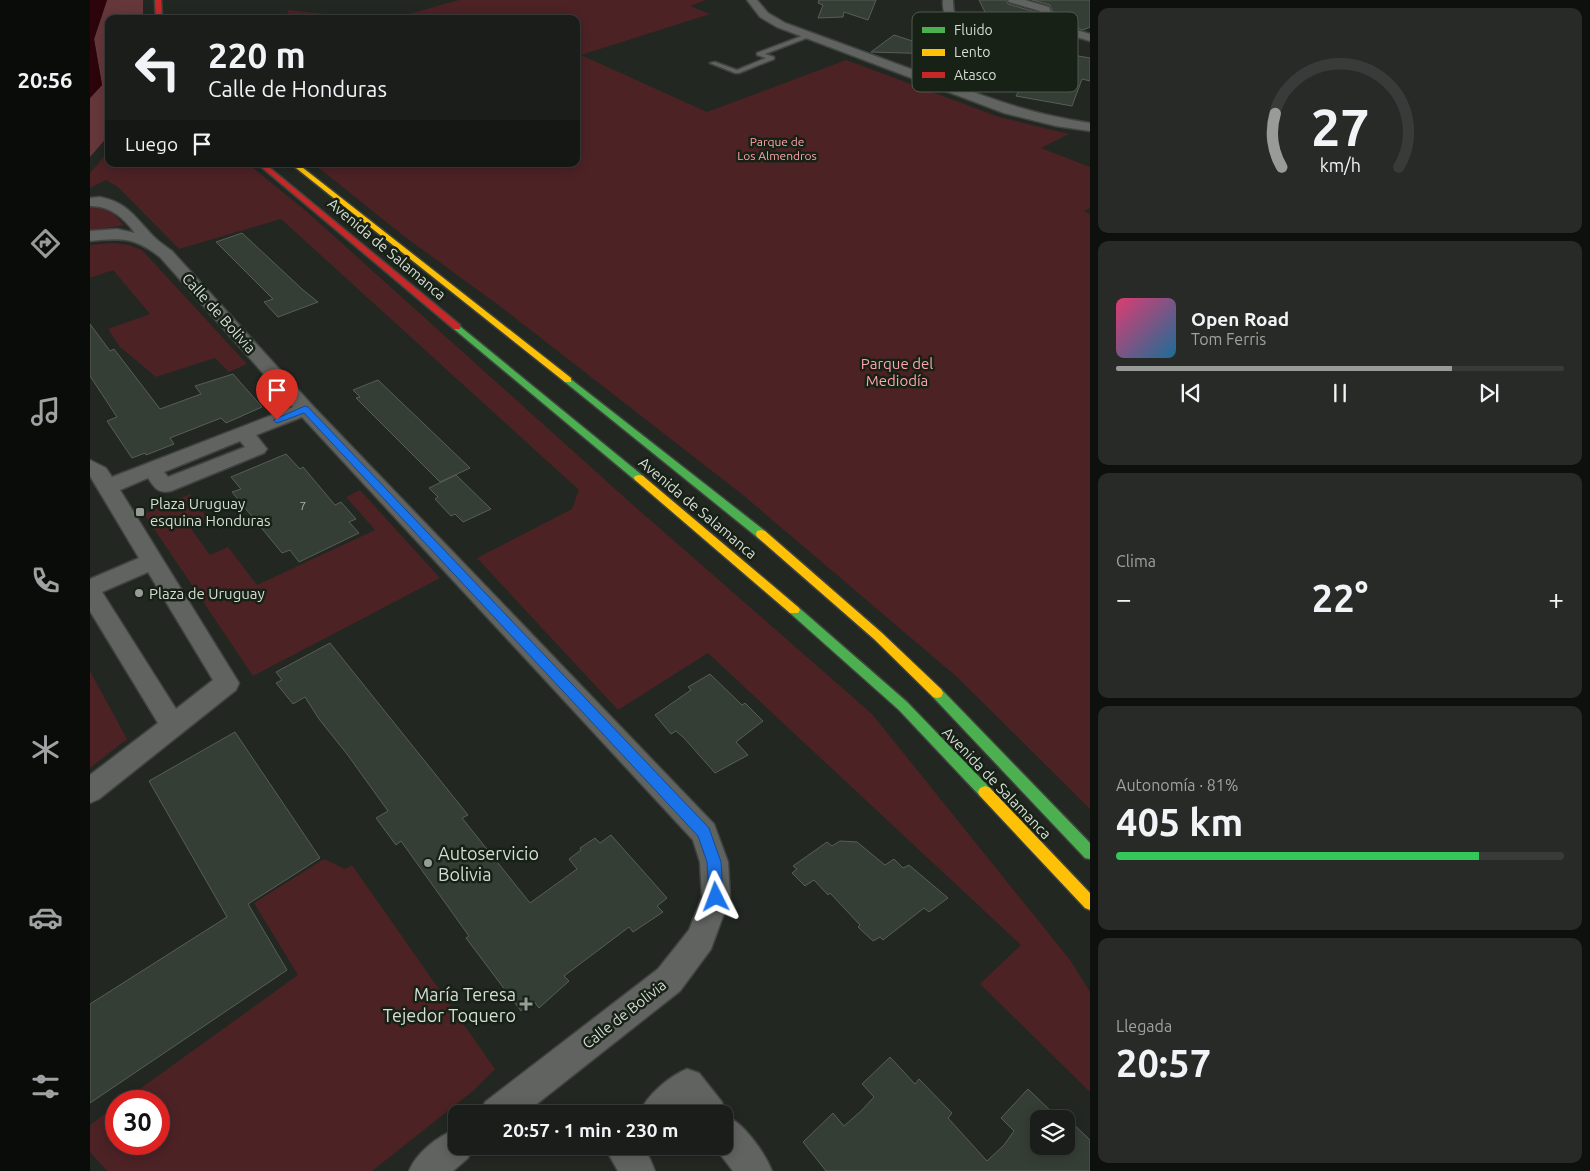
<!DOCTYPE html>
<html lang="es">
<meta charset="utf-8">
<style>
body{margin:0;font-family:Ubuntu,sans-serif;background:#272a27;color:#f1f3f6;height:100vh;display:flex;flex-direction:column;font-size:19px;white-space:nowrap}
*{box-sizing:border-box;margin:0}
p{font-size:16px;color:#9fa2a2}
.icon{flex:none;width:28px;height:28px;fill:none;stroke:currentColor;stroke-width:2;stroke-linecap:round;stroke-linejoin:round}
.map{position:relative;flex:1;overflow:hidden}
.side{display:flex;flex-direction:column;gap:8px;padding:8px;background:#0e100e;width:500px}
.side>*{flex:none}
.top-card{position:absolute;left:15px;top:15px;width:475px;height:152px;border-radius:10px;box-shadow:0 2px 12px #0003,0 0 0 1px #383b39;background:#1a1d1a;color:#f1f3f6;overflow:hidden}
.fabs{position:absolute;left:940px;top:1110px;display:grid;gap:10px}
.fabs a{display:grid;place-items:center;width:45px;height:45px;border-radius:10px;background:#1a1d1a;box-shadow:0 2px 12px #0003,0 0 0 1px #383b39;font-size:25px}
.speed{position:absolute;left:15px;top:1090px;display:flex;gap:10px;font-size:25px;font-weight:700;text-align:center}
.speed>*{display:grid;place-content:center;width:65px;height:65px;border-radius:50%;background:#1a1d1a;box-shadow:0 2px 12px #0003,0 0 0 1px #383b39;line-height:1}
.speed .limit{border:8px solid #d22;background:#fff;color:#111}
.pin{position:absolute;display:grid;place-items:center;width:42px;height:42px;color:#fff;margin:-51px -21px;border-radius:50% 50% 50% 0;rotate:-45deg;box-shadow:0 0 5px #0007}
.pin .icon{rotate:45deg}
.me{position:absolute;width:55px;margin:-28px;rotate:357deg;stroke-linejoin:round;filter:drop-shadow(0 0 4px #0008)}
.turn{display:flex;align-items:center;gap:18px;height:105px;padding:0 20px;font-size:22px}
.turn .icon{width:65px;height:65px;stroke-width:2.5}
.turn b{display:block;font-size:35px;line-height:42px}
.then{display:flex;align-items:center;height:48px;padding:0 20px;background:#0003;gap:10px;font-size:19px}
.big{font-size:38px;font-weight:600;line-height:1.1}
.side .card{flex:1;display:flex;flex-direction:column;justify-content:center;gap:8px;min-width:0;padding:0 18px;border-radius:10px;background:#272a27}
.side .dial{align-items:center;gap:0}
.dial svg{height:130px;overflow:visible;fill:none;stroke:#383b39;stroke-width:7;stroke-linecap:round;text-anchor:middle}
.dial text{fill:#f1f3f6;stroke:none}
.song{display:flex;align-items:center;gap:15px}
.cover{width:60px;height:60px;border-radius:8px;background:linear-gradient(135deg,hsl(340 70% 55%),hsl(200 70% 35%))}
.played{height:5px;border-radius:2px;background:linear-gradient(90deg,#979d96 75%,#383b39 75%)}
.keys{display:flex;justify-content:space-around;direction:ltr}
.heat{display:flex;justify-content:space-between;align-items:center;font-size:28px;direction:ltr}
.charge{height:8px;border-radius:4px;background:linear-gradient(90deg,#34c759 81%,#383b39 0)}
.trip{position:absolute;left:358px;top:1105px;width:285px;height:50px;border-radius:10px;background:#1a1d1a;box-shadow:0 2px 12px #0003,0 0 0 1px #383b39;font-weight:600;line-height:50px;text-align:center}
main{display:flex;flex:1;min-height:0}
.tab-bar{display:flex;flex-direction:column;width:90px;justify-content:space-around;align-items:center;background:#0a0c0a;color:#9fa2a2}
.tab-bar .icon{width:35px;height:35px}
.tab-bar .selected{color:#979d96}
.tab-bar b{font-size:22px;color:#f1f3f6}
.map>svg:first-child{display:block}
.green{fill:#4c2225}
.forest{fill:#65373a}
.water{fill:#2c040a}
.building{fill:#353e35;stroke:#585d58;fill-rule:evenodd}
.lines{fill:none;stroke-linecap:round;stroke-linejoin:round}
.lane-casing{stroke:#40433f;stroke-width:3}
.street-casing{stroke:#40433f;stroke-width:3}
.fast-casing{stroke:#40433f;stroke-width:3}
.slow-casing{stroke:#40433f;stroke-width:3}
.jam-casing{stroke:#40433f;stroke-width:3}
.lane{fill:#616361;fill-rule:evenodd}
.street{fill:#616361;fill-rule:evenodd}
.fast{fill:#4caf50;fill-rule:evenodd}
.slow{fill:#ffc107;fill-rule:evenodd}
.jam{fill:#c62828;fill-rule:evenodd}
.route{fill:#1a73e8;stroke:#114b97}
.poi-dot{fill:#979d96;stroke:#172116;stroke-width:2}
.labels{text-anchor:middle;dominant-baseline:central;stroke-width:5;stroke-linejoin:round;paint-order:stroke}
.far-park-label{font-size:12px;fill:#fda5aa;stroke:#172116}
.number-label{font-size:12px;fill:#aeb5ad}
.street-label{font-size:15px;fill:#d6ddd5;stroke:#172116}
.park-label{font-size:15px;fill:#fda5aa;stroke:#172116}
.poi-label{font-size:15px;fill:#d6ddd5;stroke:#172116;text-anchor:start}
.near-poi-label{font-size:18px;fill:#d6ddd5;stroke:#172116;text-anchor:start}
.key{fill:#172116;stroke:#50594f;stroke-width:1}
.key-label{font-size:14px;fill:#d6ddd5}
</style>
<main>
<nav class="tab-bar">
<b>20:56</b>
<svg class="icon selected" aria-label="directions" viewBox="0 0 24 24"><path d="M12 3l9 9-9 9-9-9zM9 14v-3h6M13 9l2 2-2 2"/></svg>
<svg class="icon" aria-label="music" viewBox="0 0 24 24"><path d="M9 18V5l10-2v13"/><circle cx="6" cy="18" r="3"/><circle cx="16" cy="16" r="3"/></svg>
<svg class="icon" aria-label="phone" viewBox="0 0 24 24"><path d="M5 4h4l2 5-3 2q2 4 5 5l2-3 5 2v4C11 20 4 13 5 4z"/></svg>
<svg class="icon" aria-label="climate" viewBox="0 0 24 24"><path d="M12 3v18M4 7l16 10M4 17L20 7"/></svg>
<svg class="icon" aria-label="car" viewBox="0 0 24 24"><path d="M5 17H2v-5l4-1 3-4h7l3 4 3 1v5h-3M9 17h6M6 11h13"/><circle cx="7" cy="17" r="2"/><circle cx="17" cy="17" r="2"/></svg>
<svg class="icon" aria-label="filters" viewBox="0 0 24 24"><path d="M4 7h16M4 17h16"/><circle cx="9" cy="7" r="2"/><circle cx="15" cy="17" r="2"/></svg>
</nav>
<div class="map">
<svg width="1000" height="1171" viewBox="0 0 1000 1171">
<rect width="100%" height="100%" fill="#222722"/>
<path class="green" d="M369,0H616L600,6L620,14L491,55L617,112L756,60L909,117L979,134L951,148L1000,167V208L994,211L1000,214V809L867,677L653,495L411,307L315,237L224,164H486V19H301Z
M198,10L284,19H197Z
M19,151V164H158L216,211L543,505L782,714L980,960L1000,992V1092L890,984L931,945L618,653L528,710L387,558L482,509L489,490L191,219L89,249L28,187L16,180L0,188V173Z
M4,205L19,209L34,225L0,231V206Z
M23,243L39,245L52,250L157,364L139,372L125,358L66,377L30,347L18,329L60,314L23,270L0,278V245Z
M270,490L350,578L163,676L54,514L100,494L119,521L101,529L120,555L138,547L167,585L285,530L256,497Z
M0,671L37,739L0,768Z
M234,859L255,869L262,865L405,1069L383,1091L282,1171H17L0,1152V1125L26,1106V1144H69V1101H33L208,975L164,903Z"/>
<path class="forest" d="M17,0H53V19H19V135L0,157V98L12,85L4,39Z"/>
<path class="water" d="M0,0H17L4,39L12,85L0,98Z"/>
<path class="building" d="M729,0H786L778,20L754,12L753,17L728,18L733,5L728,3Z
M889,0H916L918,4L949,13L956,30L978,36L948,49L1000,58V81L992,79L982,106L926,96L931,87L912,83L906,71L920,47L908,24H901Z
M942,0H1000V27L993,30L967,22L960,5Z
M804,35L850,50L849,54L781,52Z
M152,233L212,289L228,302L188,317L174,302L183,299L126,242Z
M0,324L20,351L24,349L70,409L111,394L105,386L143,374L172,407L136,423L131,418L80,438L84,444L56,455L55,453L42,458L17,421L27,417L0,376Z
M288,380L380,468L350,482L266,398L270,397L263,390Z
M196,454L210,469L213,467L245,505L251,502L266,519L259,522L269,533L209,562L200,550L192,553L142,492L151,489L141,477Z
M366,475L401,509L373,522L365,514L361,516L345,499L348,497L339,488Z
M240,643L378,815L372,818L440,903L487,869L479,859L491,850L490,848L505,838L510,843L521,835L577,898L567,906L573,912L543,932L539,927L474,976L479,981L449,1008L443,1000L431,1011L376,938L379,936L311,841L306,845L286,818L298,811L257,754L229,719L215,697L203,704L186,683L192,680L186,672Z
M620,674L652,705L655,703L673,721L646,742L658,755L625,773L594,738L586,731L581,734L565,715L601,690L598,687Z
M145,732L230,858L158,904L197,970L0,1103V1004L137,917L59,781Z
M750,841L767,842L795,865L804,859L813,868L819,865L858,898L839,912L834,908L793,940L790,937L783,941L768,927L770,925L740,893L738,895L724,880L715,886L702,873L707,869L703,866L737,842L742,846Z
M800,1057L825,1084L829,1079L862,1113L858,1118L897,1161L914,1145L924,1131L911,1118L938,1089L966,1116L970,1111L1000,1140V1171H736L713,1142L743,1113L754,1126L771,1111L784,1097L772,1084ZM949,1119H976V1146H949Z"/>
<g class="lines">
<defs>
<path id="lane" d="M720,33L722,36L675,54L684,57V59L649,73H645L620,63L625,62L647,70L676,58L667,55V53Z"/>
<path id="street" d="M657,0H667L678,13L695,23L848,79L869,66C877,43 851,24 853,0H863C861,37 911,55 859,83C908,102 948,115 1000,123V131L966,126L914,113L687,27L670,17Z
M918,0H935L959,7L966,24L1000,34V41L957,28L950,11L919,2Z
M10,197C38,203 44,216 63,236C68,241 75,246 82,251L222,405L624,824L638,862L640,897L621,949L590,991L434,1114H390L395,1102L568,969L599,930L612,897L610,862L603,840L212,417L166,435L177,449L174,453L81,491C68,494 65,488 58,478L30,490L149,683L146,690L9,799L0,803V775L68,723L0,611V579L49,558L0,476V460L16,468L22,477L203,407L70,257C44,237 32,238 0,241V231L27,229L45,233C33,217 20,206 0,206V198ZM150,441L155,447L78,477L74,472ZM58,572L123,680L86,709L12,592Z
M597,1069L609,1073L632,1102L636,1116C654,1123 675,1153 682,1171H643L624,1146H634V1114H599L595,1109L590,1114H549C557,1095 578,1077 597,1069Z
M366,1129V1146H383L378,1158L363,1171H319C327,1152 347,1137 366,1129Z
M514,1146H552L560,1159L565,1171H528Z"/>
<path id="fast" d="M367,324L553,476L554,478L553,480H545L364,329L363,327Z
M478,377L675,531L676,534L675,537H667L475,382L473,380Z
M704,606L708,607L817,702L900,788L902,792L900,796L895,798L890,796L809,710L700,613L698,610L700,607Z
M847,688L851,689L1000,843V859L995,858L843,697L841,693L843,689Z"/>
<path id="slow" d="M201,164H208L481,378V382H475Z
M549,475L553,476L708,607L710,610L708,613H700L545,480L544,478L545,476Z
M671,530L675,531L792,633L851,689L853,693L851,697L847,698L843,697L784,639L667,537L666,534L667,531Z
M895,786L900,788L1000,893V910L995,908L890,796L888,792L890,788Z"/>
<path id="jam" d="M65,0H71L72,19H66Z
M168,164H175L370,325V329H364Z"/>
</defs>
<use href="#lane" class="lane-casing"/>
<use href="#street" class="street-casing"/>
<use href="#fast" class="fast-casing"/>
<use href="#slow" class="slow-casing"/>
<use href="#jam" class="jam-casing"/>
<use href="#lane" class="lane"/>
<use href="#street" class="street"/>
<use href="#fast" class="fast"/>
<use href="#slow" class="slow"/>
<use href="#jam" class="jam"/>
</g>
<path class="route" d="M215,406L218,407L619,828L631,862L633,897L631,902L626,904L621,902L619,897L617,862L608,836L214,413L187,423L183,420Z"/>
<g class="poi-dot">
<rect x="45" y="507" width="10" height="10" rx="2.5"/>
<circle cx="49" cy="593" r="5"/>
<circle cx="338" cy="863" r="5"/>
<path d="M433.5 996.5h5v5h5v5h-5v5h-5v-5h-5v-5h5z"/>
</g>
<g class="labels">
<g class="far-park-label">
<text x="687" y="141">Parque de<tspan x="687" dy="14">Los Almendros</tspan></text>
</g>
<g class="number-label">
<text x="213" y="505">7</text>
</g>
<g class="street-label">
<text transform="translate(297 249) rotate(40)">Avenida de Salamanca</text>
<text transform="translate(129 313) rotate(48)">Calle de Bolivia</text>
<text transform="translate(608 508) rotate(40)">Avenida de Salamanca</text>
<text transform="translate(907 783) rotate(46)">Avenida de Salamanca</text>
<text transform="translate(534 1014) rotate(-38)">Calle de Bolivia</text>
</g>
<g class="park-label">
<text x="807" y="363">Parque del<tspan x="807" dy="17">Mediodía</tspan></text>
</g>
<g class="poi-label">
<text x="60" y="503">Plaza Uruguay<tspan x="60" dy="17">esquina Honduras</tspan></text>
<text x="59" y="593">Plaza de Uruguay</text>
</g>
<g class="near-poi-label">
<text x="348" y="853">Autoservicio<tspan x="348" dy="21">Bolivia</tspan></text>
<text x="426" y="994" text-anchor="end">María Teresa<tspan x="426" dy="21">Tejedor Toquero</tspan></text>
</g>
</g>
<rect x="822" y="12" width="166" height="80" rx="8" class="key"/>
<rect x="832" y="27" width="23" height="6" fill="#4caf50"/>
<rect x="832" y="49" width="23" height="7" fill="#ffc107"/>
<rect x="832" y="72" width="23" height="6" fill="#c62828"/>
<g class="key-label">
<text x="864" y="35">Fluido</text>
<text x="864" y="57">Lento</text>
<text x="864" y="80">Atasco</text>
</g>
</svg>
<div class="fabs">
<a><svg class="icon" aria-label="layers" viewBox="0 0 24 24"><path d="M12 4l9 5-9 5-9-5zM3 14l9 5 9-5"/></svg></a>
</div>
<div class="speed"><div class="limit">30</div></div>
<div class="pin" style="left:187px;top:420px;background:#d93025"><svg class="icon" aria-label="arrive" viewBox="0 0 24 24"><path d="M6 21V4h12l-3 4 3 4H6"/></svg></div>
<svg class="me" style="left:626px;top:897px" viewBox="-20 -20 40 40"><path d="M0-17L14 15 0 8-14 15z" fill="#1a73e8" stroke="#fff" stroke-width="4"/></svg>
<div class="trip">20:57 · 1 min · 230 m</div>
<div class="top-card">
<div class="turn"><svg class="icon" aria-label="left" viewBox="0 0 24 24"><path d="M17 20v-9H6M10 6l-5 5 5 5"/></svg><div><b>220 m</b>Calle de Honduras</div></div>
<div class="then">Luego<svg class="icon" aria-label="arrive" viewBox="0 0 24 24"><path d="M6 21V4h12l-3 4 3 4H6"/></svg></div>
</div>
</div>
<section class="side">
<div class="card dial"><svg viewBox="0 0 100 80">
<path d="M14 69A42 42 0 1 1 86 69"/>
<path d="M14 69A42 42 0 0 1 10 36" stroke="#979d96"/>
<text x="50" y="56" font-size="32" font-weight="700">27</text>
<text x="50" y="72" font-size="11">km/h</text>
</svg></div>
<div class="card">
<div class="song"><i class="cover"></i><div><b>Open Road</b><p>Tom Ferris</p></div></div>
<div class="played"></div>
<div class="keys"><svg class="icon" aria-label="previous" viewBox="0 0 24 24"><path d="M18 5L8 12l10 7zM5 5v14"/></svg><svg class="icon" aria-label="pause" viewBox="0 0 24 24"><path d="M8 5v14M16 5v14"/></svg><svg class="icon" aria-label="next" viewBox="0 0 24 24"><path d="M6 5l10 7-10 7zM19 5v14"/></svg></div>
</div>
<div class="card"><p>Clima</p>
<div class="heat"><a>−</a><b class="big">22°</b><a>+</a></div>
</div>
<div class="card"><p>Autonomía · 81%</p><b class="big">405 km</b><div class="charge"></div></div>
<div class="card"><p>Llegada</p><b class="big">20:57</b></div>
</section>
</main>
